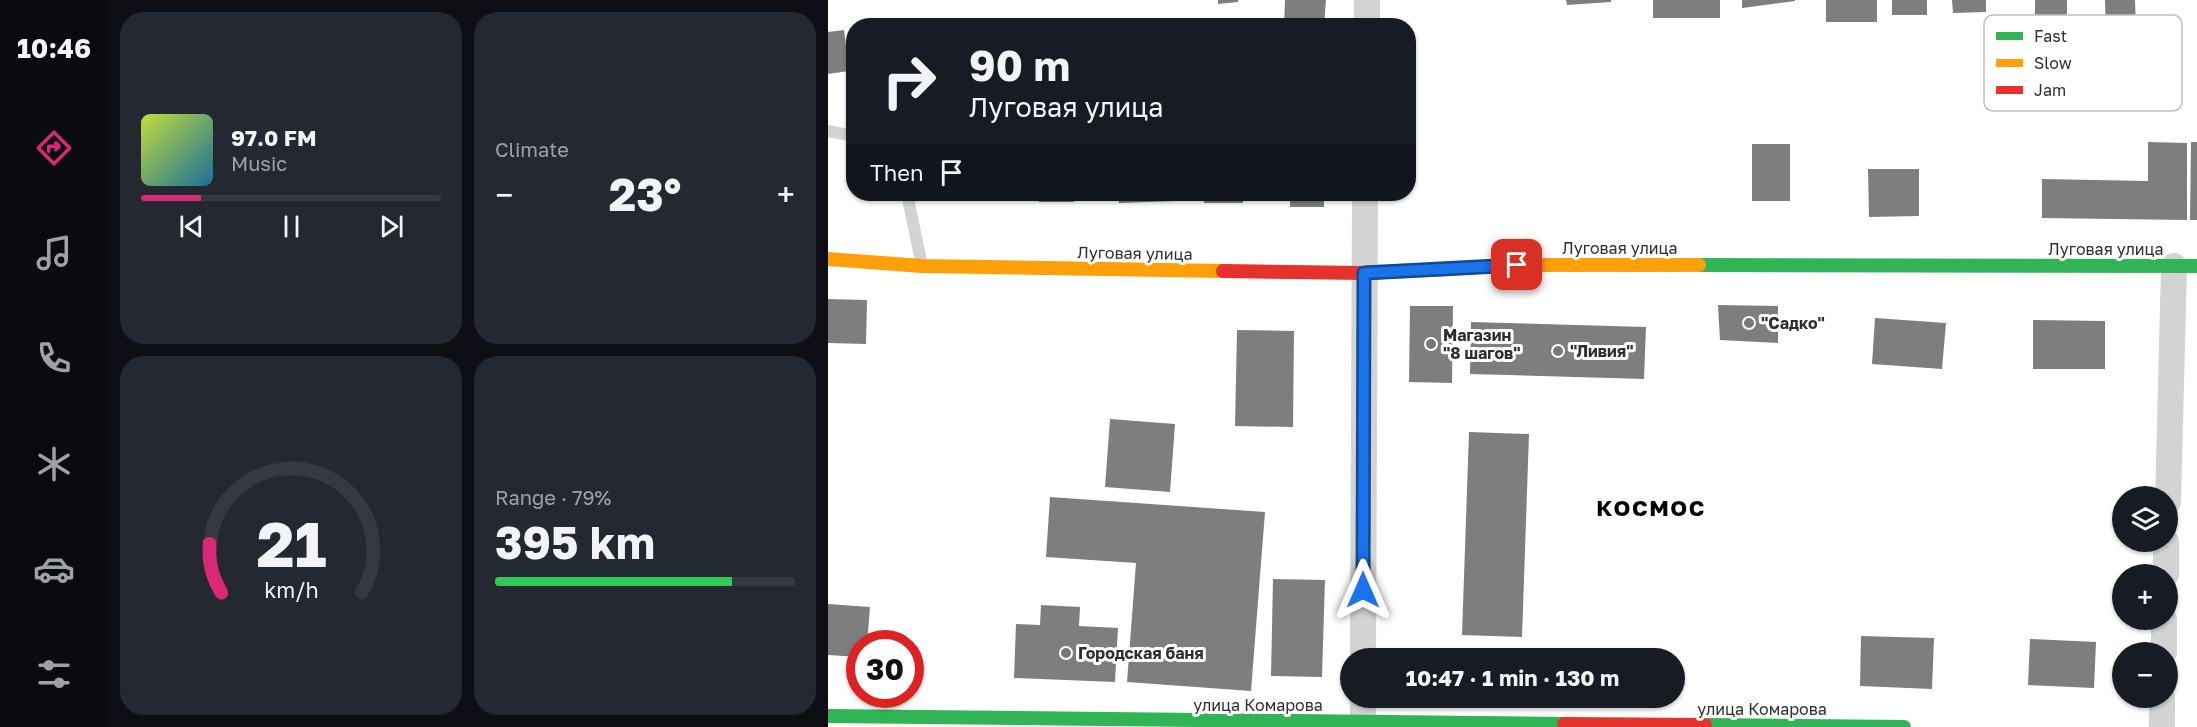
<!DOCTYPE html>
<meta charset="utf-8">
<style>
body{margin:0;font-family:"Golos Text",sans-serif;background:#242831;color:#f1f3f6;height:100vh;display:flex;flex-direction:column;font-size:22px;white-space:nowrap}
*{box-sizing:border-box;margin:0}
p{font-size:20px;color:#9ea1a6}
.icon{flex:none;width:33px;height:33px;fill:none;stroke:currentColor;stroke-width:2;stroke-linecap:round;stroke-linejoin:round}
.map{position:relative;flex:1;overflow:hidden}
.sheet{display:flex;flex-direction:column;gap:12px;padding:12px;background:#0d0f14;width:720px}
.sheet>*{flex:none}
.top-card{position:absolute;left:18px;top:18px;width:570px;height:183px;border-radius:24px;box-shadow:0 2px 4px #0004;background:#171b24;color:#f1f3f6;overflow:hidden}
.controls{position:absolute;left:1284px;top:486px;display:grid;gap:12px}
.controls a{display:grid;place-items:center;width:66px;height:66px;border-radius:50%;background:#171b24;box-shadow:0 2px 4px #0004;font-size:30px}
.speed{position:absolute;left:18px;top:630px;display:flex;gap:12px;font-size:30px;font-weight:700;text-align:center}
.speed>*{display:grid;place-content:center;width:78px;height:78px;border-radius:50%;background:#171b24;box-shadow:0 2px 4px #0004;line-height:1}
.speed .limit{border:9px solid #d22;background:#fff;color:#111}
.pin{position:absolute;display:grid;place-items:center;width:51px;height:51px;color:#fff;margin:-26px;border-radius:12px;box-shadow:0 3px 9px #0006}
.me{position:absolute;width:66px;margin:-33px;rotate:0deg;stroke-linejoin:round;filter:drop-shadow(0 0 4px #0008)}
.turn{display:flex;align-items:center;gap:21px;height:126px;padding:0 24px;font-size:27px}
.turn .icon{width:78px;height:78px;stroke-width:2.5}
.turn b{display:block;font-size:42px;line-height:51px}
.then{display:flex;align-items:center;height:57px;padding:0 24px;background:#0003;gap:12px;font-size:22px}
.big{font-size:45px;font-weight:700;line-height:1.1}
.sheet .widget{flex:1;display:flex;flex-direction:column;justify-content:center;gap:9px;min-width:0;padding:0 21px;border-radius:24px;background:#242831}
.sheet .dial{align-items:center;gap:0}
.dial svg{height:156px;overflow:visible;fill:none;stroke:#363941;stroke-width:7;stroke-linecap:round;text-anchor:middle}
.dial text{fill:#f1f3f6;stroke:none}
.song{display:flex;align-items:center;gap:18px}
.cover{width:72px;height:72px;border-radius:9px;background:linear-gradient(135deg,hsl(70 70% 55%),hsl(200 70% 35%))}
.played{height:6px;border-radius:3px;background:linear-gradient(90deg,#db2777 20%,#363941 20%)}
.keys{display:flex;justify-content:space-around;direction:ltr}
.heat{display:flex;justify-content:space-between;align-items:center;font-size:33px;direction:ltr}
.charge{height:9px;border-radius:4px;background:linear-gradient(90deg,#34c759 79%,#363941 0)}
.sheet .tiles{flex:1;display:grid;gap:12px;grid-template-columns:repeat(2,1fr)}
.trip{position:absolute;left:512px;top:648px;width:345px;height:60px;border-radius:30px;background:#171b24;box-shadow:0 2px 4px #0004;font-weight:700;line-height:60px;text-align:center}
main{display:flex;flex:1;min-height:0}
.tabs{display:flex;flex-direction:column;width:108px;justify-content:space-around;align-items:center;background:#090b0e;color:#9ea1a6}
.tabs .icon{width:42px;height:42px}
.tabs .selected{color:#db2777}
.tabs b{font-size:27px;color:#f1f3f6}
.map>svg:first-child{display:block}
.building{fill:#7e7e7e}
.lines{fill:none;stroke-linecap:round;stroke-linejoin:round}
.lane{stroke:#d3d3d3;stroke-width:12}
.street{stroke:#d3d3d3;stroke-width:26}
.fast{stroke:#30b455;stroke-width:14}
.slow{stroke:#ff9f0a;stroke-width:14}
.jam{stroke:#e5322d;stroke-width:14}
.route-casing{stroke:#114b97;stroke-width:15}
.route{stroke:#1a73e8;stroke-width:10}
.poi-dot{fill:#777;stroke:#fff;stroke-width:2}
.labels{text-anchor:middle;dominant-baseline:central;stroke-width:6;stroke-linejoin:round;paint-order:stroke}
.street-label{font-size:16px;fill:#2e2e2e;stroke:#fff}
.poi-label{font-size:16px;font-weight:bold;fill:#2e2e2e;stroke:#fff;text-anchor:start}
.district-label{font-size:22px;font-weight:bold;letter-spacing:1.5px;fill:#000;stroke:#fff}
.key{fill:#fff;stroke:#c0c0c0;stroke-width:1.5}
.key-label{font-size:16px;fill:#2e2e2e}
</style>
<main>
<nav class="tabs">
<b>10:46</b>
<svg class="icon selected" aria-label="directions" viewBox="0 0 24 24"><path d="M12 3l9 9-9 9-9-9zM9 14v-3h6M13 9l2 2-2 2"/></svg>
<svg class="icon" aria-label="music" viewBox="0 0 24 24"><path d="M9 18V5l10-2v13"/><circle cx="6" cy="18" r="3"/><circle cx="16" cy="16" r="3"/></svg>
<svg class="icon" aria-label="phone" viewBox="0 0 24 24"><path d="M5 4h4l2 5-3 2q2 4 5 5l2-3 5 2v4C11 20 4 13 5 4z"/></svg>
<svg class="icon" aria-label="climate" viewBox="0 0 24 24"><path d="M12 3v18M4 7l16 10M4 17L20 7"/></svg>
<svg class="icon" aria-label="car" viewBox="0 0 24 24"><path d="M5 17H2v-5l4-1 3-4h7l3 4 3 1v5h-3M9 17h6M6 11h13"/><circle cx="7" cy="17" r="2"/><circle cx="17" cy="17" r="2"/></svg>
<svg class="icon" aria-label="filters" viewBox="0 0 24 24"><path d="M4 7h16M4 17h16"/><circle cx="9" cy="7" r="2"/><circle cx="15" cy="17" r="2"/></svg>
</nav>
<section class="sheet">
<div class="tiles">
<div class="widget">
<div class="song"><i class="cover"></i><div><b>97.0 FM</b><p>Music</p></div></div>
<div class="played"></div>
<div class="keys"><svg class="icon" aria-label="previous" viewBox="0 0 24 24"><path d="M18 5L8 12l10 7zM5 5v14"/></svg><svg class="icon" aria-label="pause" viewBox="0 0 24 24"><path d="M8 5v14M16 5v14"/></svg><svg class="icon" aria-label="next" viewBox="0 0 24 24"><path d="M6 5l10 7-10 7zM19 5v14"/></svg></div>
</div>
<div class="widget"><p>Climate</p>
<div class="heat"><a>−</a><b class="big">23°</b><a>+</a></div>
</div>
<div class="widget dial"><svg viewBox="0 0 100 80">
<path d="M14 69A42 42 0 1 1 86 69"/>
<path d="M14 69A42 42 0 0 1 8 44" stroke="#db2777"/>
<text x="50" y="56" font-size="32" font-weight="700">21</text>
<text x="50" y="72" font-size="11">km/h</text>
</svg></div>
<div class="widget"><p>Range · 79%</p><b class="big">395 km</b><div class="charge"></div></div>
</div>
</section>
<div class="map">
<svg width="1369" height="727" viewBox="0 0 1369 727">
<rect width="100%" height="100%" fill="#fff"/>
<path class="building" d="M390,0H410V2L390,4Z
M457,0H498L496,26H456Z
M738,0H783V2L739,5Z
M825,0H892V18H825Z
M914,0H967V1L914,8Z
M998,0H1049V22H998Z
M1064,0H1099V15H1064Z
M1124,0H1158V12L1125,13Z
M1207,0H1239V15H1207Z
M1277,0H1307L1308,30L1278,31Z
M16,30L21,71L0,74V32Z
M1320,142L1359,143V220L1214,218V179L1320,181Z
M1363,142H1369V220H1362Z
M924,144H962V201H924Z
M1040,169H1091V216L1041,217Z
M211,194H246V202H211Z
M290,194H348V201L291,203Z
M376,194H415V203H376Z
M462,194H496V207H462Z
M0,299L39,300L38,344L0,343Z
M890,305L950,306V343L892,340Z
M582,306H625L624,383L581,382Z
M1047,318L1118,323L1114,369L1044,364Z
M1205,320L1277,321V369H1205Z
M643,322L818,327L816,379L642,374Z
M409,330L466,331L465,427L407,426Z
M282,419L347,424L342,492L277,487Z
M641,432L701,434L694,637L634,635Z
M222,497L437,512L423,691L299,682L308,563L218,557Z
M445,579L497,580L494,677L443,676Z
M0,604L42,607L39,644H32V657L0,655Z
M213,605L252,607L251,626L290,628L287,682L186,678L188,624L212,625Z
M1033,636L1106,638L1104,689L1032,686Z
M1202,639L1268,642L1266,688L1200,685Z"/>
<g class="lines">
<path class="lane" d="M0,131L26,136
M79,194L94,266"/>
<path class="street" d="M539,26V0
M1340,502L1346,266
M1338,574V542
M1336,652V620
M535,658L537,194
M535,727V698
M1334,727V698"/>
<path class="fast" d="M871,265L1369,266
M0,716L736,724
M877,725L1076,727"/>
<path class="slow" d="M0,259L94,266L395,271
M619,269L689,265H871"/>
<path class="jam" d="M395,271L536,273L619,269
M736,724L877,725"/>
</g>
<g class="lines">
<defs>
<path id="route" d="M535,590L536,273L689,265"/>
</defs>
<use href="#route" class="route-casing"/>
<use href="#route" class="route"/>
</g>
<g class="poi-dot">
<circle cx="921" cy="323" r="6"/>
<circle cx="603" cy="344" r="6"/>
<circle cx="730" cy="351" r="6"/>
<circle cx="238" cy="653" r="6"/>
</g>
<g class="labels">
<g class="street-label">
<text x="792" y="248">Луговая улица</text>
<text x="1278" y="249">Луговая улица</text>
<text transform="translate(307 253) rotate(1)">Луговая улица</text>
<text x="430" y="705">улица Комарова</text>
<text x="934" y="709">улица Комарова</text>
</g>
<g class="poi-label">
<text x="933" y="323">"Садко"</text>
<text x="615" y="335">Магазин<tspan x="615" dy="18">"8 шагов"</tspan></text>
<text x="742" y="351">"Ливия"</text>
<text x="250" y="653">Городская баня</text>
</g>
<g class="district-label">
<text x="823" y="507">КОСМОС</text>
</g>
</g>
<rect x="1156" y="15" width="198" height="96" rx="9" class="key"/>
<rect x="1168" y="32" width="27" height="8" fill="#30b455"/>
<rect x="1168" y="59" width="27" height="8" fill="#ff9f0a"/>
<rect x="1168" y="86" width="27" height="8" fill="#e5322d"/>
<g class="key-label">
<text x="1206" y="42">Fast</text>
<text x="1206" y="69">Slow</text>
<text x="1206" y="96">Jam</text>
</g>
</svg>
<div class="controls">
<a><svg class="icon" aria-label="layers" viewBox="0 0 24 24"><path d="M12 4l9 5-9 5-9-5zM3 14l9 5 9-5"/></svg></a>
<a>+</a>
<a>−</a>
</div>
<div class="speed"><div class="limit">30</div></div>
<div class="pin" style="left:689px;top:265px;background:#d93025"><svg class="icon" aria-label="arrive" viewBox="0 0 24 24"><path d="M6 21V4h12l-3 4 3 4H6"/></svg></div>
<svg class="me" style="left:535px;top:590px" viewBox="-20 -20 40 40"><path d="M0-17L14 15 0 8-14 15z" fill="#1a73e8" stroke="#fff" stroke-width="4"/></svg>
<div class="trip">10:47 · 1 min · 130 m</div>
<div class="top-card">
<div class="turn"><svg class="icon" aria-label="right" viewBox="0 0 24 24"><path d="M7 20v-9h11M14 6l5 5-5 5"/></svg><div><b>90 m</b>Луговая улица</div></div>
<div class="then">Then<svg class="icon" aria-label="arrive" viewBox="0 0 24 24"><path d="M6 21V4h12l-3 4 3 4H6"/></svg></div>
</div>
</div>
</main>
